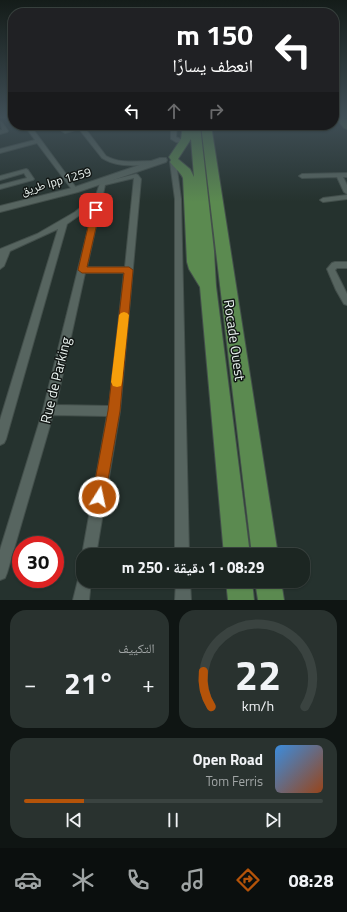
<!DOCTYPE html>
<html lang="ar">
<meta charset="utf-8">
<style>
body{margin:0;font-family:"Titillium Web","Noto Naskh Arabic",sans-serif;background:#29322f;color:#f1f3f6;direction:rtl;height:100vh;display:flex;flex-direction:column;font-size:15px;white-space:nowrap}
*{box-sizing:border-box;margin:0}
p{font-size:13px;color:#a0a5a5}
.icon{flex:none;width:22px;height:22px;fill:none;stroke:currentColor;stroke-width:2;stroke-linecap:round;stroke-linejoin:round}
.map{position:relative;height:600px;overflow:hidden;direction:ltr}
.drawer{display:flex;flex-direction:column;gap:10px;padding:10px;background:#0f1513;flex:1}
.drawer>*{flex:none}
.hud{position:absolute;left:8px;top:8px;width:331px;height:122px;border-radius:16px;box-shadow:0 1px 3px #0004,0 0 0 1px #3a4340;direction:rtl;background:#202124;color:#fff;overflow:hidden}
.speed{position:absolute;left:12px;top:536px;display:flex;gap:8px;font-size:20px;font-weight:700;text-align:center}
.speed>*{display:grid;place-content:center;width:52px;height:52px;border-radius:50%;background:#1c2622;box-shadow:0 1px 3px #0004,0 0 0 1px #3a4340;line-height:1}
.speed .limit{border:6px solid #d22;background:#fff;color:#111}
.pin{position:absolute;display:grid;place-items:center;width:34px;height:34px;color:#fff;margin:-17px;border-radius:8px;box-shadow:0 2px 6px #0006}
.me{position:absolute;width:44px;margin:-22px;rotate:10deg;stroke-linejoin:round;filter:drop-shadow(0 0 3px #0008)}
.turn{display:flex;align-items:center;gap:14px;height:84px;padding:0 20px;font-size:18px}
.turn .icon{width:52px;height:52px;stroke-width:2.5}
.turn b{display:block;font-size:28px;line-height:34px}
.lanes{display:flex;align-items:center;height:38px;padding:0 20px;background:#0003;justify-content:center;gap:20px;direction:ltr}
.lanes .off{opacity:.35}
.big{font-size:30px;font-weight:700;line-height:1.1}
.drawer .widget{flex:1;display:flex;flex-direction:column;justify-content:center;gap:6px;min-width:0;padding:0 14px;border-radius:16px;background:#29322f}
.drawer .dial{align-items:center;gap:0}
.dial svg{height:104px;overflow:visible;fill:none;stroke:#3a4340;stroke-width:7;stroke-linecap:round;text-anchor:middle}
.dial text{fill:#f1f3f6;stroke:none}
.song{display:flex;align-items:center;gap:12px}
.cover{width:48px;height:48px;border-radius:6px;background:linear-gradient(135deg,hsl(210 70% 55%),hsl(20 70% 35%))}
.played{height:4px;border-radius:2px;background:linear-gradient(90deg,#b45309 20%,#3a4340 20%)}
.keys{display:flex;justify-content:space-around;direction:ltr}
.heat{display:flex;justify-content:space-between;align-items:center;font-size:22px;direction:ltr}
.drawer .tiles{flex:1;display:grid;gap:10px;grid-template-columns:1fr 1fr}
.widget:last-child{grid-column:span 2}
.trip{position:absolute;left:76px;top:548px;width:234px;height:40px;border-radius:16px;background:#1c2622;box-shadow:0 1px 3px #0004,0 0 0 1px #3a4340;font-weight:700;line-height:40px;text-align:center;direction:rtl}
.tabs{display:flex;height:64px;justify-content:space-around;align-items:center;background:#0b0f0e;color:#a0a5a5}
.tabs .icon{width:28px;height:28px}
.tabs .on{color:#b45309}
.tabs b{font-size:18px;color:#f1f3f6}
.map>svg:first-child{display:block}
.lines{fill:none;stroke-linecap:round;stroke-linejoin:round}
.minor-casing{stroke:#434f4b;stroke-width:2}
.tertiary-casing{stroke:#434f4b;stroke-width:2}
.primary-casing{stroke:#434f4b;stroke-width:2}
.trunk-casing{stroke:#434f4b;stroke-width:2}
.minor{fill:#576560;fill-rule:evenodd}
.tertiary{fill:#576560;fill-rule:evenodd}
.primary{fill:#5a8154;fill-rule:evenodd}
.trunk{fill:#5b8a50;fill-rule:evenodd}
.route{fill:#b45309;stroke:#753606}
.slow{fill:#f59e0b}
.labels{text-anchor:middle;dominant-baseline:central;stroke-width:3;stroke-linejoin:round;paint-order:stroke}
.far-street-label{font-size:12px;fill:#ecf5f2;stroke:#131816}
.street-label{font-size:14px;fill:#ecf5f2;stroke:#131816}
</style>
<div class="map">
<svg width="347" height="600" viewBox="0 0 347 600">
<rect width="100%" height="100%" fill="#25322e"/>
<g class="lines">
<defs>
<path id="minor" d="M0,121L2,122L8,131L7,132L0,134V130H2Z
M24,125H30L77,189V191H73L37,143L0,153V149L35,140Z
M80,125H89L84,127L106,156C120,164 137,161 153,161L156,163L153,165C136,165 117,168 102,158L79,129L65,133L62,131Z
M171,125H177L176,137L187,142V144L176,142L171,139Z
M173,160L176,162L181,199L189,555H175V199L170,162Z
M26,169L28,170L34,179L33,180L0,189V185L27,178L24,173L0,180V176Z
M347,173V177H343L347,185V194L344,192L337,177L302,178L299,176L302,174Z
M136,174L138,175L141,179L120,411L96,555H83V558L82,555L107,416L53,415L7,573L5,578L0,580V550L43,410L94,205L67,224L6,439L4,443L0,445V420L58,229L10,251L4,266L0,269V249L37,234L75,212L96,195L100,183ZM134,178L125,267H87L105,185ZM85,273H124L109,406L56,405Z
M347,195V199L323,202L320,200L323,198Z
M335,262H347V268H337L335,270L347,294V305L344,304L336,290L327,269L332,263Z
M83,574V581H91L89,600H73L79,576Z
M176,581H190L191,600H175Z"/>
<path id="tertiary" d="M160,158H166L167,160L166,162L78,192L0,212V206L72,188Z"/>
<path id="primary" d="M336,118H344L347,120V129L344,128Z"/>
<path id="trunk" d="M183,125H200L214,251L216,286L250,555H224L200,287L189,269L187,262L183,178C180,171 174,168 170,162L171,160L169,157L181,139ZM191,139L194,177L190,169L178,159Z
M201,125H211L278,555H252Z
M226,581H252L254,600H228Z
M255,581H281L284,600H258Z"/>
</defs>
<use href="#minor" class="minor-casing"/>
<use href="#tertiary" class="tertiary-casing"/>
<use href="#primary" class="primary-casing"/>
<use href="#trunk" class="trunk-casing"/>
<use href="#minor" class="minor"/>
<use href="#tertiary" class="tertiary"/>
<use href="#primary" class="primary"/>
<use href="#trunk" class="trunk"/>
</g>
<linearGradient id="sky" x2="0" y2="1"><stop stop-color="#141c19"/><stop offset="0.58" stop-color="#404f57"/><stop offset="1" stop-color="#404f57" stop-opacity="0"/></linearGradient>
<rect width="347" height="202" fill="url(#sky)"/>
<path class="route" d="M96,208L100,210L87,267H129L133,270L120,411L105,497L103,502L99,504L94,502L92,497L108,411L124,273H82L78,270L92,210Z"/>
<path class="slow" d="M124,312L127,313L129,315L122,382L121,386L117,387L113,386L111,382L119,315L121,313Z"/>
<g class="labels">
<g class="far-street-label">
<text transform="translate(56 181) rotate(-16)">طريق lpp 1259</text>
</g>
<g class="street-label">
<text transform="translate(235 340) rotate(82)">Rocade Ouest</text>
<text transform="translate(55 380) rotate(-76)">Rue de Parking</text>
</g>
</g>
</svg>
<div class="speed"><div class="limit">30</div></div>
<div class="pin" style="left:96px;top:210px;background:#d93025"><svg class="icon" aria-label="arrive" viewBox="0 0 24 24"><path d="M6 21V4h12l-3 4 3 4H6"/></svg></div>
<svg class="me" style="left:99px;top:497px" viewBox="-20 -20 40 40"><circle r="17" fill="#b45309" stroke="#fff" stroke-width="3"/><path d="M0-11L8 9 0 5-8 9z" fill="#fff"/></svg>
<div class="trip">08:29 · 1 دقيقة · 250 m</div>
<div class="hud">
<div class="turn"><svg class="icon" aria-label="left" viewBox="0 0 24 24"><path d="M17 20v-9H6M10 6l-5 5 5 5"/></svg><div><b>150 m</b>انعطف يسارًا</div></div>
<div class="lanes"><svg class="icon" aria-label="left" viewBox="0 0 24 24"><path d="M17 20v-9H6M10 6l-5 5 5 5"/></svg><svg class="icon off" aria-label="ahead" viewBox="0 0 24 24"><path d="M12 20V5M6 11l6-6 6 6"/></svg><svg class="icon off" aria-label="right" viewBox="0 0 24 24"><path d="M7 20v-9h11M14 6l5 5-5 5"/></svg></div>
</div>
</div>
<section class="drawer">
<div class="tiles">
<div class="widget dial"><svg viewBox="0 0 100 80">
<path d="M14 69A42 42 0 1 1 86 69"/>
<path d="M14 69A42 42 0 0 1 8 42" stroke="#b45309"/>
<text x="50" y="56" font-size="32" font-weight="700">22</text>
<text x="50" y="72" font-size="11">km/h</text>
</svg></div>
<div class="widget"><p>التكييف</p>
<div class="heat"><a>−</a><b class="big">21°</b><a>+</a></div>
</div>
<div class="widget">
<div class="song"><i class="cover"></i><div><b>Open Road</b><p>Tom Ferris</p></div></div>
<div class="played"></div>
<div class="keys"><svg class="icon" aria-label="previous" viewBox="0 0 24 24"><path d="M18 5L8 12l10 7zM5 5v14"/></svg><svg class="icon" aria-label="pause" viewBox="0 0 24 24"><path d="M8 5v14M16 5v14"/></svg><svg class="icon" aria-label="next" viewBox="0 0 24 24"><path d="M6 5l10 7-10 7zM19 5v14"/></svg></div>
</div>
</div>
</section>
<nav class="tabs">
<b>08:28</b>
<svg class="icon on" aria-label="directions" viewBox="0 0 24 24"><path d="M12 3l9 9-9 9-9-9zM9 14v-3h6M13 9l2 2-2 2"/></svg>
<svg class="icon" aria-label="music" viewBox="0 0 24 24"><path d="M9 18V5l10-2v13"/><circle cx="6" cy="18" r="3"/><circle cx="16" cy="16" r="3"/></svg>
<svg class="icon" aria-label="phone" viewBox="0 0 24 24"><path d="M5 4h4l2 5-3 2q2 4 5 5l2-3 5 2v4C11 20 4 13 5 4z"/></svg>
<svg class="icon" aria-label="climate" viewBox="0 0 24 24"><path d="M12 3v18M4 7l16 10M4 17L20 7"/></svg>
<svg class="icon" aria-label="car" viewBox="0 0 24 24"><path d="M5 17H2v-5l4-1 3-4h7l3 4 3 1v5h-3M9 17h6M6 11h13"/><circle cx="7" cy="17" r="2"/><circle cx="17" cy="17" r="2"/></svg>
</nav>
